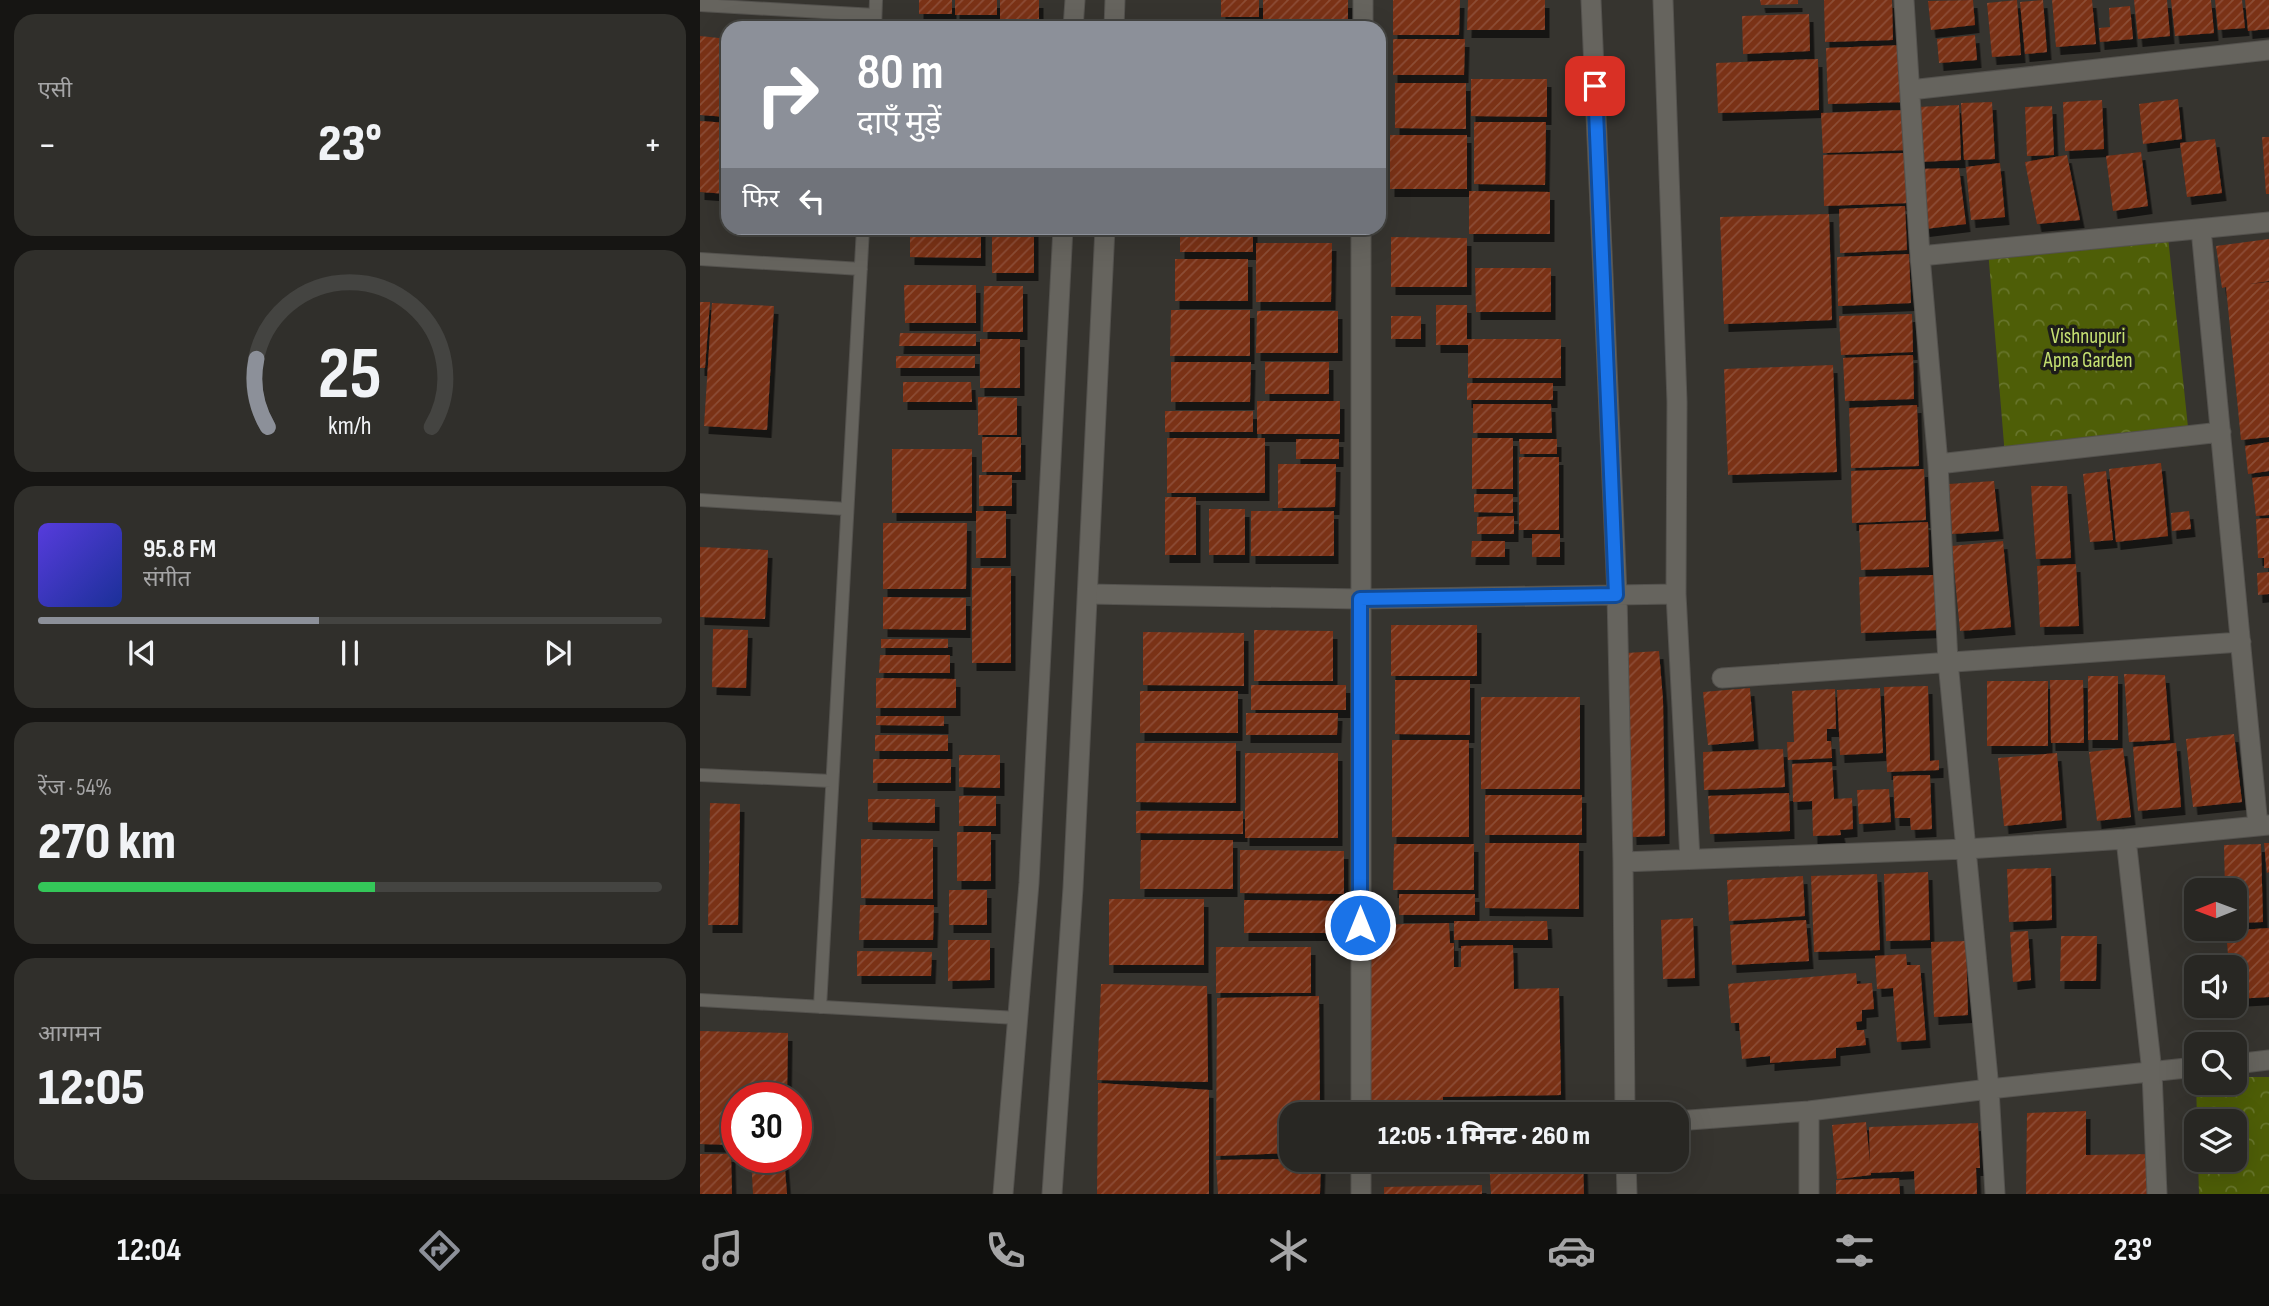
<!DOCTYPE html>
<html lang="hi">
<meta charset="utf-8">
<style>
body{margin:0;font-family:"Sofia Sans Condensed","Noto Sans Devanagari",sans-serif;background:#302f2b;color:#f1f3f6;height:100vh;display:flex;flex-direction:column;font-size:26px;white-space:nowrap}
*{box-sizing:border-box;margin:0}
p{font-size:23px;color:#a5a5a6}
.icon{flex:none;width:38px;height:38px;fill:none;stroke:currentColor;stroke-width:2;stroke-linecap:round;stroke-linejoin:round}
.map{position:relative;flex:1;overflow:hidden}
.panel{display:flex;flex-direction:column;gap:14px;padding:14px;background:#161513;width:700px}
.panel>*{flex:none}
.hud{position:absolute;left:21px;top:21px;width:665px;height:214px;border-radius:21px;box-shadow:0 7px 28px #0002,0 0 0 2px #444441;background:#8c9099;color:#fff;overflow:hidden}
.needle{width:46px;rotate:269deg}
.controls{position:absolute;left:1484px;top:878px;display:grid;gap:14px}
.controls a{display:grid;place-items:center;width:63px;height:63px;border-radius:14px;background:#282723;box-shadow:0 7px 28px #0002,0 0 0 2px #444441;font-size:35px}
.speed{position:absolute;left:21px;top:1082px;display:flex;gap:14px;font-size:35px;font-weight:700;text-align:center}
.speed>*{display:grid;place-content:center;width:91px;height:91px;border-radius:50%;background:#282723;box-shadow:0 7px 28px #0002,0 0 0 2px #444441;line-height:1}
.speed .limit{border:10px solid #d22;background:#fff;color:#111}
.pin{position:absolute;display:grid;place-items:center;width:60px;height:60px;color:#fff;margin:-30px;border-radius:14px;box-shadow:0 4px 10px #0006}
.me{position:absolute;width:77px;margin:-38px;rotate:0deg;stroke-linejoin:round;filter:drop-shadow(0 0 5px #0008)}
.turn{display:flex;align-items:center;gap:24px;height:147px;padding:0 21px;font-size:32px}
.turn .icon{width:91px;height:91px;stroke-width:2.5}
.turn b{display:block;font-size:49px;line-height:60px}
.then{display:flex;align-items:center;height:66px;padding:0 21px;background:#0003;gap:14px;font-size:26px}
.big{font-size:52px;font-weight:800;line-height:1.1}
.panel .card{flex:1;display:flex;flex-direction:column;justify-content:center;gap:10px;min-width:0;padding:0 24px;border-radius:21px;background:#302f2b}
.panel .dial{align-items:center;gap:0}
.dial svg{height:182px;overflow:visible;fill:none;stroke:#444441;stroke-width:7;stroke-linecap:round;text-anchor:middle}
.dial text{fill:#f1f3f6;stroke:none}
.song{display:flex;align-items:center;gap:21px}
.cover{width:84px;height:84px;border-radius:10px;background:linear-gradient(135deg,hsl(250 70% 55%),hsl(230 70% 35%))}
.played{height:7px;border-radius:4px;background:linear-gradient(90deg,#8c9099 45%,#444441 45%)}
.keys{display:flex;justify-content:space-around;direction:ltr}
.heat{display:flex;justify-content:space-between;align-items:center;font-size:38px;direction:ltr}
.charge{height:10px;border-radius:5px;background:linear-gradient(90deg,#34c759 54%,#444441 0)}
.trip{position:absolute;left:579px;top:1102px;width:410px;height:70px;border-radius:21px;background:#282723;box-shadow:0 7px 28px #0002,0 0 0 2px #444441;font-weight:800;line-height:70px;text-align:center}
.tabs{display:flex;height:112px;justify-content:space-around;align-items:center;background:#10100e;color:#a5a5a6}
.tabs .icon{width:49px;height:49px}
.tabs .on{color:#8c9099}
.tabs b{font-size:32px;color:#f1f3f6}
main{display:flex;flex:1;min-height:0}
.map>svg:first-child{display:block}
.park{fill:url(#park-crowns)}
.building{fill:url(#building-hatch);filter:url(#shadow)}
.lines{fill:none;stroke-linecap:round;stroke-linejoin:round}
.service-casing{stroke:#54524e;stroke-width:14}
.minor-casing{stroke:#54524e;stroke-width:21}
.tertiary-casing{stroke:#54524e;stroke-width:21}
.service{stroke:#66645e;stroke-width:12}
.minor{stroke:#66645e;stroke-width:19}
.tertiary{stroke:#66645e;stroke-width:19}
.route-casing{stroke:#114b97;stroke-width:18}
.route{stroke:#1a73e8;stroke-width:12}
.labels{text-anchor:middle;dominant-baseline:central;stroke-width:7;stroke-linejoin:round;paint-order:stroke}
.park-label{font-size:21px;fill:#c6e172;stroke:#1d1c1a}
</style>
<main>
<section class="panel">
<div class="card"><p>एसी</p>
<div class="heat"><a>−</a><b class="big">23°</b><a>+</a></div>
</div>
<div class="card dial"><svg viewBox="0 0 100 80">
<path d="M14 69A42 42 0 1 1 86 69"/>
<path d="M14 69A42 42 0 0 1 9 39" stroke="#8c9099"/>
<text x="50" y="56" font-size="32" font-weight="700">25</text>
<text x="50" y="72" font-size="11">km/h</text>
</svg></div>
<div class="card">
<div class="song"><i class="cover"></i><div><b>95.8 FM</b><p>संगीत</p></div></div>
<div class="played"></div>
<div class="keys"><svg class="icon" aria-label="previous" viewBox="0 0 24 24"><path d="M18 5L8 12l10 7zM5 5v14"/></svg><svg class="icon" aria-label="pause" viewBox="0 0 24 24"><path d="M8 5v14M16 5v14"/></svg><svg class="icon" aria-label="next" viewBox="0 0 24 24"><path d="M6 5l10 7-10 7zM19 5v14"/></svg></div>
</div>
<div class="card"><p>रेंज · 54%</p><b class="big">270 km</b><div class="charge"></div></div>
<div class="card"><p>आगमन</p><b class="big">12:05</b></div>
</section>
<div class="map">
<svg width="1569" height="1194" viewBox="0 0 1569 1194">
<defs>
<pattern id="park-crowns" width="20" height="18" patternUnits="userSpaceOnUse" patternTransform="scale(1.75)"><rect width="20" height="18" fill="#4e5e07"/><path d="M2 6a3 3 0 1 1 6 0M12 15a3 3 0 1 1 6 0" fill="none" stroke="#67752b"/></pattern>
<pattern id="building-hatch" width="6" height="6" patternUnits="userSpaceOnUse" patternTransform="scale(1.75)"><rect width="6" height="6" fill="#7a3015"/><path d="M-1 1l2-2M0 6l6-6M5 7l2-2" fill="none" stroke="#8c4e36"/></pattern>
<filter id="shadow"><feDropShadow dx="4.5" dy="8" stdDeviation="0" flood-color="#0009"/></filter>
</defs>
<rect width="100%" height="100%" fill="#36342f"/>
<path class="park" d="M1468,237L1490,446L1305,456L1288,250Z
M1535,1077H1569V1194H1499L1498,1160H1535V1122H1497L1496,1078V1083H1535Z"/>
<path class="building" d="M219,0H252V14H219Z
M255,0H297V15H255Z
M300,0H339V20L300,19Z
M521,0H559V17H521Z
M563,0H648V28H563Z
M693,0H760L759,35H693Z
M768,0H845V30H767Z
M1060,0H1098V4L1061,5Z
M1124,0H1192L1193,40L1125,42Z
M1273,0L1275,25L1231,30L1228,1Z
M1317,0L1321,55L1292,57L1287,3Z
M1343,0L1347,52L1325,54L1320,2Z
M1352,0H1392L1396,44L1356,47Z
M1434,0H1467L1470,36L1438,39Z
M1471,0H1511L1514,33L1475,36Z
M1515,0H1542L1545,28L1518,30Z
M1545,0H1569V29L1548,31Z
M1430,6L1433,39L1400,42L1399,28L1410,27L1409,8Z
M1109,14L1110,51L1043,54L1042,16Z
M483,22L558,23V28H483Z
M1275,35L1277,60L1239,63L1237,39Z
M0,36L28,39V117L0,115Z
M693,39H765L764,75H693Z
M1205,45L1207,102L1128,104L1126,48Z
M1118,59L1119,110L1018,113L1016,63Z
M771,79H847V117L771,116Z
M695,83H766V129L695,128Z
M1478,99L1482,139L1443,144L1439,104Z
M1402,100L1404,149L1365,151L1363,102Z
M1292,102L1295,159L1264,160L1261,103Z
M1259,105L1261,160L1219,162L1217,107Z
M1352,106L1354,155L1327,156L1325,107Z
M1206,110L1208,150L1123,153L1121,113Z
M0,121L28,123V194L0,192Z
M774,122H846L845,185L774,184Z
M690,135H767V189H690Z
M1562,137H1569V194H1566Z
M1515,139L1522,193L1487,197L1480,143Z
M1441,152L1448,206L1413,211L1406,156Z
M1206,153L1208,203L1124,206L1123,155Z
M1367,155L1380,220L1337,224L1325,162Z
M1300,163L1305,217L1271,220L1266,167Z
M1259,168L1266,224L1225,229L1219,169Z
M769,191L850,192V234H769Z
M1205,206L1207,250L1140,253L1139,209Z
M1129,214L1132,320L1024,324L1020,217Z
M210,228H281V258L210,257Z
M292,228H334V273H292Z
M480,228H553V252H480Z
M691,237L767,238V287H691Z
M1569,239V281L1550,284L1569,282V437L1541,440L1526,287L1522,288L1516,246Z
M556,243H632L631,302H556Z
M1209,254L1211,303L1138,306L1137,257Z
M475,259H548V301H475Z
M775,268H851V312H776Z
M204,285H276V323H205Z
M284,286H323V332H283Z
M0,302H10L5,368H0Z
M12,303L74,306L67,430L4,426Z
M736,305H767V339H861V378H768V345H736Z
M471,310H550V356H470Z
M557,311H638V353H556Z
M1212,314L1213,352L1141,355L1139,316Z
M691,316H721V339H691Z
M200,333L276,334V346H199Z
M280,339H320V388H280Z
M1213,355L1214,399L1145,401L1143,358Z
M196,356H275V368H196Z
M471,362H551L550,402H471Z
M565,362H629V394H565Z
M1133,365L1137,472L1028,475L1024,369Z
M203,382H271L272,402H203Z
M767,383H853V400H767Z
M278,397L317,398V435H278Z
M557,401H640V434H557Z
M773,404H851L852,433H773Z
M1217,405L1219,466L1151,468L1149,408Z
M465,411H553V432H465Z
M282,437H321V472H282Z
M467,438H565V493H467Z
M772,438H813V489H772Z
M596,439H639V459H596Z
M819,439H857V454H820Z
M1569,442V471L1548,474L1545,446Z
M192,449H272V513H192Z
M819,457H859V530H819Z
M1461,463L1468,536L1416,542L1409,469Z
M578,464H636L635,507L578,508Z
M1224,469L1226,520L1152,523L1151,471Z
M1406,471L1413,540L1390,542L1383,474Z
M279,475H312V506H279Z
M1569,476V515L1556,516L1552,478Z
M1294,481L1299,531L1252,534L1249,484Z
M1331,486H1367L1371,558L1336,559Z
M774,494H813V513L774,512Z
M465,497H496V555H465Z
M509,509H545V555H509Z
M276,511H306V558H276Z
M551,511H634V556H551Z
M1489,511L1491,529L1472,531L1471,513Z
M814,516V534H777V517Z
M1569,518V568H1564V558H1558L1556,519Z
M1228,522L1229,567L1161,570L1159,525Z
M183,523H267L266,589H183Z
M832,534H860V557H832Z
M772,541H805V557H771Z
M1303,541L1311,627L1260,631L1252,546Z
M0,547L68,550L65,619L0,617Z
M1376,564L1379,626L1340,627L1337,566Z
M272,568H311V663H272Z
M1569,572V594L1558,595L1557,573Z
M1236,575L1238,630L1161,633L1159,577Z
M183,597L266,598V630L183,629Z
M691,625H777V676H691Z
M13,629L48,630L46,688L12,687Z
M554,630L633,631V681H554Z
M443,632L544,633V686L443,685Z
M181,639H248V648H181Z
M959,651L963,700L965,836L932,837L926,653Z
M180,655H250V673H179Z
M1424,674L1465,675L1470,740L1429,742Z
M1388,676H1418V740H1388Z
M176,678L256,679V708H176Z
M695,680H770V735L695,734Z
M1350,680H1383L1384,743H1351Z
M1287,681H1348V746H1287Z
M551,685H646V710H551Z
M1228,686L1230,761L1239,760V770L1187,772L1184,687Z
M1050,688L1054,741L1008,745L1003,692Z
M1180,688L1183,753L1140,755L1137,690Z
M1135,689L1136,729H1127V741H1131L1132,758L1088,760L1087,742H1094L1092,691Z
M440,691H538V733H440Z
M781,697H880V789H781Z
M546,713H638L637,735H546Z
M176,716H244V726L176,725Z
M1534,734L1542,802L1493,807L1486,739Z
M175,735H248V751H175Z
M692,740H769V837H692Z
M436,743H536V803L436,802Z
M1476,743L1481,807L1438,811L1433,747Z
M1423,748L1431,817L1397,821L1389,752Z
M1083,749L1085,787L1004,790L1003,752Z
M545,753H638V838H545Z
M1357,753L1362,820L1304,826L1298,758Z
M259,755H300V788L259,787Z
M173,759H251V783H173Z
M1132,762L1134,799L1152,798L1153,829L1140,830L1141,835L1113,836L1112,801L1093,802L1092,764Z
M1230,775L1232,829L1211,830L1210,818H1195L1193,776Z
M1189,789L1191,822L1159,824L1157,790Z
M1089,793L1090,831L1010,834L1008,796Z
M785,795H882V835H785Z
M259,796H296V826H259Z
M168,799H235V823L168,822Z
M10,803L40,804L38,925H8Z
M436,811H543V834L436,833Z
M257,832H291V881H257Z
M161,839H233V899L161,898Z
M441,840H533V889H440Z
M785,843H879V909L785,908Z
M1564,843H1569V872L1567,873Z
M694,844H774V890H693Z
M1561,844L1563,922L1535,923V891H1525L1524,845Z
M540,850L644,851V894L540,893Z
M1351,868L1352,920L1309,922L1307,869Z
M1228,872L1230,940L1186,941L1184,874Z
M1177,874L1180,950L1114,952L1111,876Z
M1103,876L1105,916L1029,921L1027,880Z
M249,890H287V925H249Z
M699,894H775V915H699Z
M409,899H504V965H409Z
M544,900L644,901V933H544Z
M160,905H234L233,940H159Z
M993,918L995,978L963,979L961,920Z
M1106,920L1109,961L1032,965L1030,925Z
M754,921H847L848,940H754Z
M749,923L750,943H754V967H761V946L813,945L814,989L859,988L861,1095L743,1097V1115H667L664,925Z
M1569,928V997L1535,999V980H1541L1540,965L1529,966L1526,931Z
M1328,931L1331,980L1313,982L1310,932Z
M1361,936H1397L1396,981H1360Z
M248,940H290V980L248,981Z
M1266,941L1268,1015L1234,1017L1231,942Z
M516,947H611V993H516Z
M157,951L232,952L231,976H157Z
M1206,954L1207,965H1220L1226,1040L1197,1042L1193,988L1177,989L1175,956Z
M1156,973L1157,984L1172,983L1174,1009L1162,1010V1021L1156,1022L1157,1030H1164L1166,1045L1136,1048V1058L1070,1063V1056L1042,1059L1039,1023H1031L1028,984Z
M401,984L507,986L508,1082L397,1080Z
M619,996L620,1115H592V1153L516,1156L517,998Z
M0,1031L88,1033L87,1097H37V1145L0,1144Z
M398,1083L509,1090V1194H397Z
M1386,1111V1155L1455,1154V1194H1326L1327,1113Z
M1166,1122L1170,1163L1169,1127L1278,1123L1280,1168H1276L1277,1194H1215L1214,1171L1171,1173V1175L1137,1179L1132,1125Z
M0,1154H31L32,1194H0Z
M51,1157H84L87,1194H53Z
M592,1159L621,1160L620,1194H518L516,1160Z
M789,1160H883L884,1194H791Z
M1199,1178L1200,1194H1136V1180Z
M782,1185V1194H684V1187Z"/>
<g class="lines">
<defs>
<path id="service" d="M0,5L175,15
M175,28L176,0
M0,259L161,269
M0,500L147,509
M0,775L131,781
M0,1000L317,1018
M120,1007L163,228"/>
<path id="minor" d="M891,0L917,595L923,862L925,1115
M963,0L977,402L976,594L990,859
M1204,0L1220,256L1238,464L1248,662L1289,1089L1295,1194
M663,28V0
M1210,90L1569,50
M1501,229L1558,826
M1220,256L1569,222
M1238,464L1521,432
M388,594L660,599L976,594
M1022,678L1541,642
M1426,839L1452,1072L1457,1194
M923,862L1266,849L1426,839L1569,825
M1535,1064L1569,1060
M1109,1111V1194
M661,1115V228
M976,1121L1109,1111L1289,1089L1496,1067
M661,1160V1194
M926,1160L927,1194"/>
<path id="tertiary" d="M373,28L375,0
M414,28L415,0
M303,1194L329,883L363,228
M352,1194L373,888L405,228"/>
</defs>
<use href="#service" class="service-casing"/>
<use href="#minor" class="minor-casing"/>
<use href="#tertiary" class="tertiary-casing"/>
<use href="#service" class="service"/>
<use href="#minor" class="minor"/>
<use href="#tertiary" class="tertiary"/>
</g>
<g class="lines">
<defs>
<path id="route" d="M660,925V599L916,595L895,86"/>
</defs>
<use href="#route" class="route-casing"/>
<use href="#route" class="route"/>
</g>
<g class="labels">
<g class="park-label">
<text x="1388" y="336">Vishnupuri<tspan x="1388" dy="24">Apna Garden</tspan></text>
</g>
</g>
</svg>
<div class="controls">
<a><svg class="needle" viewBox="-14 -14 28 28"><path d="M0-13l5 13h-10z" fill="#e53935"/><path d="M0 13l5-13h-10z" fill="#a5a5a6"/></svg></a>
<a><svg class="icon" aria-label="sound" viewBox="0 0 24 24"><path d="M4 9h4l5-4v14l-5-4H4zM17 9q2 3 0 6"/></svg></a>
<a><svg class="icon" aria-label="search" viewBox="0 0 24 24"><circle cx="10" cy="10" r="6"/><path d="M15 15l6 6"/></svg></a>
<a><svg class="icon" aria-label="layers" viewBox="0 0 24 24"><path d="M12 4l9 5-9 5-9-5zM3 14l9 5 9-5"/></svg></a>
</div>
<div class="speed"><div class="limit">30</div></div>
<div class="pin" style="left:895px;top:86px;background:#d93025"><svg class="icon" aria-label="arrive" viewBox="0 0 24 24"><path d="M6 21V4h12l-3 4 3 4H6"/></svg></div>
<svg class="me" style="left:660px;top:925px" viewBox="-20 -20 40 40"><circle r="17" fill="#1a73e8" stroke="#fff" stroke-width="3"/><path d="M0-11L8 9 0 5-8 9z" fill="#fff"/></svg>
<div class="trip">12:05 · 1 मिनट · 260 m</div>
<div class="hud">
<div class="turn"><svg class="icon" aria-label="right" viewBox="0 0 24 24"><path d="M7 20v-9h11M14 6l5 5-5 5"/></svg><div><b>80 m</b>दाएँ मुड़ें</div></div>
<div class="then">फिर<svg class="icon" aria-label="left" viewBox="0 0 24 24"><path d="M17 20v-9H6M10 6l-5 5 5 5"/></svg></div>
</div>
</div>
</main>
<nav class="tabs">
<b>12:04</b>
<svg class="icon on" aria-label="directions" viewBox="0 0 24 24"><path d="M12 3l9 9-9 9-9-9zM9 14v-3h6M13 9l2 2-2 2"/></svg>
<svg class="icon" aria-label="music" viewBox="0 0 24 24"><path d="M9 18V5l10-2v13"/><circle cx="6" cy="18" r="3"/><circle cx="16" cy="16" r="3"/></svg>
<svg class="icon" aria-label="phone" viewBox="0 0 24 24"><path d="M5 4h4l2 5-3 2q2 4 5 5l2-3 5 2v4C11 20 4 13 5 4z"/></svg>
<svg class="icon" aria-label="climate" viewBox="0 0 24 24"><path d="M12 3v18M4 7l16 10M4 17L20 7"/></svg>
<svg class="icon" aria-label="car" viewBox="0 0 24 24"><path d="M5 17H2v-5l4-1 3-4h7l3 4 3 1v5h-3M9 17h6M6 11h13"/><circle cx="7" cy="17" r="2"/><circle cx="17" cy="17" r="2"/></svg>
<svg class="icon" aria-label="filters" viewBox="0 0 24 24"><path d="M4 7h16M4 17h16"/><circle cx="9" cy="7" r="2"/><circle cx="15" cy="17" r="2"/></svg>
<b>23°</b>
</nav>
